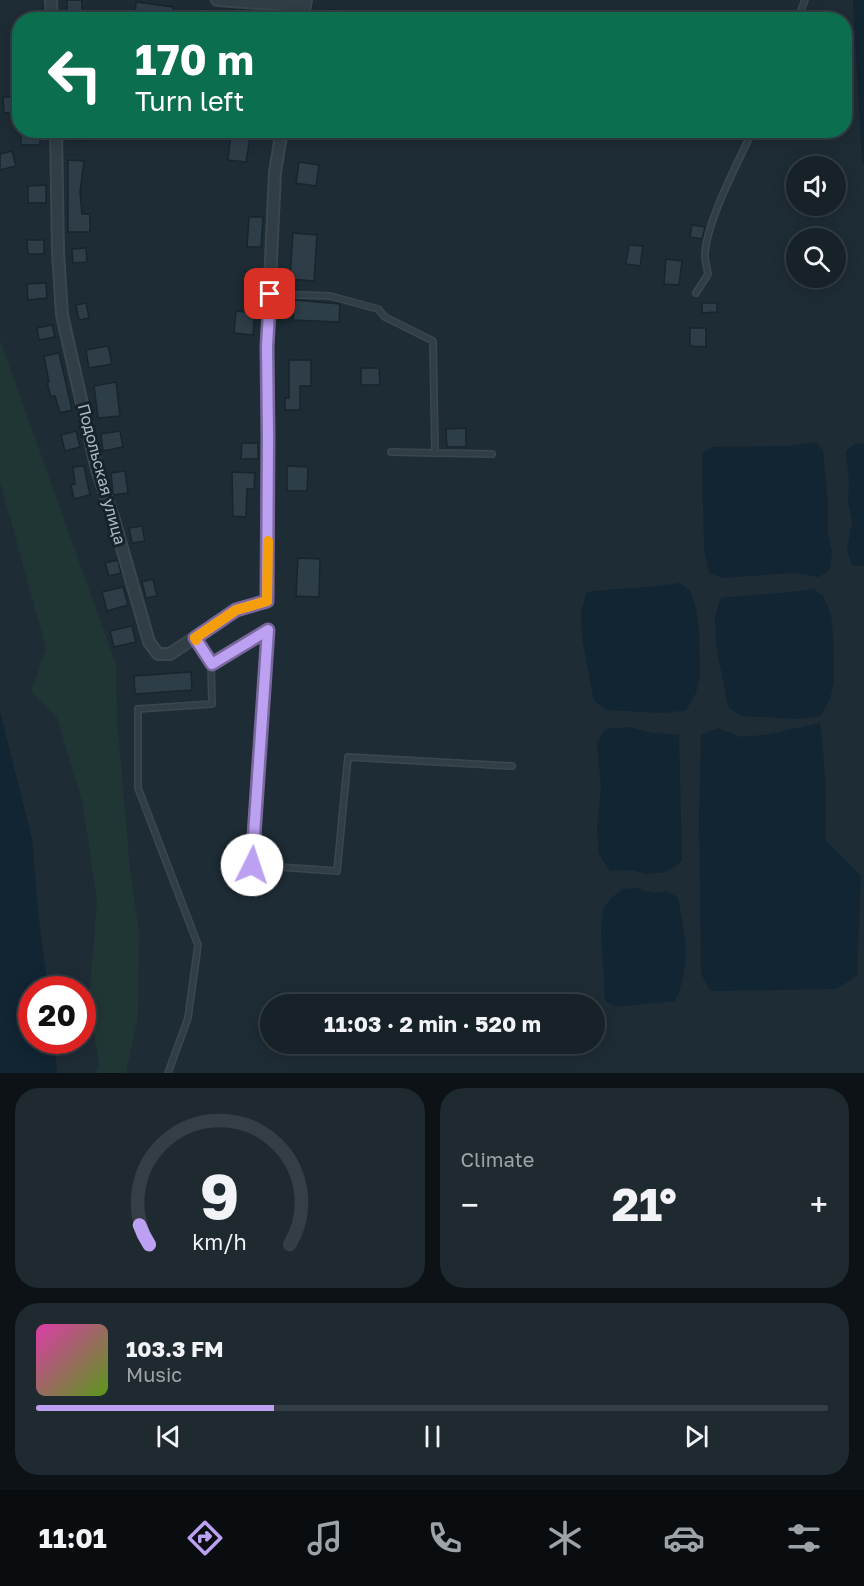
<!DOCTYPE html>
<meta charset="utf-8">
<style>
body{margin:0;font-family:"Golos Text",sans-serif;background:#1f2930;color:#f1f3f6;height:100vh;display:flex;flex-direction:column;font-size:22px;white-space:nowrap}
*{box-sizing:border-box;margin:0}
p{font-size:20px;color:#9ea3a8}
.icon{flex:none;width:33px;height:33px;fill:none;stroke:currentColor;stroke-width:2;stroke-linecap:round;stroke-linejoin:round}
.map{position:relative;height:1073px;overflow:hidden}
.sheet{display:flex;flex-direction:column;gap:15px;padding:15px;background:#0c1216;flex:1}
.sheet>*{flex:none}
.top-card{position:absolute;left:12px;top:12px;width:840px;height:126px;border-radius:24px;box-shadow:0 3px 15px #0003,0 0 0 2px #353e45;background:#0b6e4f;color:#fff;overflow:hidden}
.buttons{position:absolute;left:786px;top:156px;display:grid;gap:12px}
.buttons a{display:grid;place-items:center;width:60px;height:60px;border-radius:50%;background:#162128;box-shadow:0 3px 15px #0003,0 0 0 2px #353e45;font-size:30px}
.speed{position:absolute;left:18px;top:976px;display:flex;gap:12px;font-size:30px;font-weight:700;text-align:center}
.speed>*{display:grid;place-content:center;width:78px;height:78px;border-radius:50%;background:#162128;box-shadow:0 3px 15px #0003,0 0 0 2px #353e45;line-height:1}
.speed .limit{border:9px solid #d22;background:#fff;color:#111}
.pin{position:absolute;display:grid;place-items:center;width:51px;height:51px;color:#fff;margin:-26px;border-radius:12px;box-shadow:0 3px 9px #0006}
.me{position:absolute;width:66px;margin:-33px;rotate:4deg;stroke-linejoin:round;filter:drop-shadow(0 0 4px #0008)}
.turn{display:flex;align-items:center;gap:21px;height:126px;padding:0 24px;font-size:27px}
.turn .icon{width:78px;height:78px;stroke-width:2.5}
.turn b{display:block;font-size:42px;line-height:51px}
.big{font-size:45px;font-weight:700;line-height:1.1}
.sheet .card{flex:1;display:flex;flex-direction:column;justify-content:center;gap:9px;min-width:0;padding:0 21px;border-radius:24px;background:#1f2930}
.sheet .dial{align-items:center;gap:0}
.dial svg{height:156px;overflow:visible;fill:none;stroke:#353e45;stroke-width:7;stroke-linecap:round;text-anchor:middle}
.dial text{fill:#f1f3f6;stroke:none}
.song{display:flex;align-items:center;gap:18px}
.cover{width:72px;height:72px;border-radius:9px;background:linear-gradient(135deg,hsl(320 70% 55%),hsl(90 70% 35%))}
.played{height:6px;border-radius:3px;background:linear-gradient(90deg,#bca0f2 30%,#353e45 30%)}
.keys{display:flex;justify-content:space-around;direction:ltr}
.heat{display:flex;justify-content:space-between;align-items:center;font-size:33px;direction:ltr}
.sheet .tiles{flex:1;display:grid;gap:15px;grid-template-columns:1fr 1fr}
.card:last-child{grid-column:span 2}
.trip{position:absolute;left:260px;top:994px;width:345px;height:60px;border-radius:30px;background:#162128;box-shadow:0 3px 15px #0003,0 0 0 2px #353e45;font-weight:700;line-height:60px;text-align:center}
.menu{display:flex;height:96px;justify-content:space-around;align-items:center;background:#090d10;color:#9ea3a8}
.menu .icon{width:42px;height:42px}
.menu .active{color:#bca0f2}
.menu b{font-size:27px;color:#f1f3f6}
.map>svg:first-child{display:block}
.green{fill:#203635}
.water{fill:#122532}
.building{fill:#2d3e49;stroke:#19252c;stroke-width:1.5}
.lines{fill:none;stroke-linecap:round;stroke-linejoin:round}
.lane-casing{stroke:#3b474f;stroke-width:8}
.street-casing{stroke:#3b474f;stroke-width:14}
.lane{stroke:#313e46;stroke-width:5}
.street{stroke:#313e46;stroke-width:10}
.route-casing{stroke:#7a689d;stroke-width:15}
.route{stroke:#bca0f2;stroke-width:10}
.slow{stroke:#f59e0b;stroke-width:10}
.labels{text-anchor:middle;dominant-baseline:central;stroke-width:6;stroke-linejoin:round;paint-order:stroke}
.street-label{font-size:16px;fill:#abb9c3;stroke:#17232a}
</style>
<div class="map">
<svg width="864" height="1073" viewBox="0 0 864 1073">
<rect width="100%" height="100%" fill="#1e2c35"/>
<path class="green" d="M0,340L116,665L117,719L130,869L139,932L138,1016L126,1073H96L99,1063L89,1003L97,901L83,805L57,718L31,691L46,649L0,481Z"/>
<path class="water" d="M853,0H864V165L862,162Z
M815,442L823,450L828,504V535L832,552L830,569L819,577L793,573L723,578L709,573L704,548L702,453L713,447L788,446Z
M864,443V566L852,565L847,550L852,521L848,503L849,480L846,451L855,444Z
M680,583L690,591L696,609L699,630L700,676L696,693L686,710L665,713L606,710L594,701L582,638L581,611L587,592C618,588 649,588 680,583Z
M814,589L824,597L831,615L833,636L834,682L830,699L820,716L799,719L741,716L728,707L716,644L715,617L721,598C752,594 783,594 814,589Z
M0,712L32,839L38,912L48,990H32V1041H54L57,1073H0Z
M820,723C825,762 827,801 825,840L861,876L857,976L836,989L710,991L701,973L699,818L701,735L718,728L741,737L765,735Z
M630,727L652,733L679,735L682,861L666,872L648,874L631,870L610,871L599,854L597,829L601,786L597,743L605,729Z
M636,888L653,893L667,891L678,898C685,938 692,962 675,1001L616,1007L605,1000L601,931L603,909L611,898L623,889Z"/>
<path class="building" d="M67,0H82V20H67Z
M136,2L173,7L172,16L154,13L153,15L135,14Z
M330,9L362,16L361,20H328Z
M201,10L216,13L215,20H199Z
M3,97H20V112L4,113Z
M72,130H89V141L71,140Z
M328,130H351L350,140L327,137Z
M21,131H40V145H21Z
M231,134L250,137L246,162L228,160Z
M12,151L16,166L0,170V154Z
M68,160L84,161L80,192L82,214H90V232H68Z
M299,162L319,165L316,186L296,183Z
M46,185V203H28V186Z
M249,217H263L261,247H247Z
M692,225L705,227L702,239L690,237Z
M293,233L317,235L314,281L290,279Z
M27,240H44V254H28Z
M629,245L643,246L640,266L626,264Z
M86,248L87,262L73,263L72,249Z
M666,259L682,261L679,285L664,284Z
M246,271L261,272L259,290L244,288Z
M46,283L47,298L28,300L27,284Z
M294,300L340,304L339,322L293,320Z
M86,303L89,318L79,320L76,305Z
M702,303H717V312L702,313Z
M236,311L255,313L253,335L234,333Z
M52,325L55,337L39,340L37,328Z
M690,328H706V347L690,346Z
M108,346L112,364L89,368L86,350Z
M59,353L72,410L60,413L55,396L51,397L47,382H49L44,356Z
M289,360H311V386H300V410H285V398H289Z
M361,368H379L380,385H361Z
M116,382L120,416L98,418L94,386Z
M466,428V447H447L446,429Z
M76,431L80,447L65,451L61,435Z
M120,431L123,447L103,451L101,434Z
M242,443H258V459H241Z
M84,466L90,495L74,499L71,485L75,484L73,467Z
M287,466L308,467L307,491H287Z
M125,471L128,493L113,495L111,473Z
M232,472L255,473L254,489H247L246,517L233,516Z
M142,526L145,541L132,543L129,528Z
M298,558L320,559L319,597L296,596Z
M118,560L121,573L109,576L105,563Z
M153,579L157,596L146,598L142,582Z
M123,587L128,605L107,611L102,592Z
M132,626L136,642L114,647L110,631Z
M191,672L192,690L135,694L134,676Z"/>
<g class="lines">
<defs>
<path id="lane" d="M797,20L805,0
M696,293L708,274C707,268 705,261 705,255C706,222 738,162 753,130
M270,294L330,296L378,309L385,317L433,341L435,453L492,454
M391,452L435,453
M211,664L268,630L252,865L337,871L348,757L512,766
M168,1073L188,1018L198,945L138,788V709L212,704L211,664L195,638"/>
<path id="street" d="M51,0L52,20
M217,0L305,6
M302,20L306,0
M56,130L58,252L62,315L97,470L114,520L149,642L158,654H170L236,610L267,601L268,438L267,347L275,172L282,130"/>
</defs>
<use href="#lane" class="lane-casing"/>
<use href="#street" class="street-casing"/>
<use href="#lane" class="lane"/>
<use href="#street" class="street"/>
</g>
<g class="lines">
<defs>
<path id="route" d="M252,865L268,630L212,664L195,638L236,610L267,601L268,438L267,346L270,294"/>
</defs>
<use href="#route" class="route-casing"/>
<use href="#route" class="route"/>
<path class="slow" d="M196,640L195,638L236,610L267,601L268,541"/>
</g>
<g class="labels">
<g class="street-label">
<text transform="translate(102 474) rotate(75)">Подольская улица</text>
</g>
</g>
</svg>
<div class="buttons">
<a><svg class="icon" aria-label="sound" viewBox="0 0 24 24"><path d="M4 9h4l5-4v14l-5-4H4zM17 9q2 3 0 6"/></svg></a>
<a><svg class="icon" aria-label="search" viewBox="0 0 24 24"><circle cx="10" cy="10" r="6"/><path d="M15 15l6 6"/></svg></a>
</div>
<div class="speed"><div class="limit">20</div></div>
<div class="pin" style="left:270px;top:294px;background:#d93025"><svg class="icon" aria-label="arrive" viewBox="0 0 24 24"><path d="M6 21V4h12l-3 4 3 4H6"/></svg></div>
<svg class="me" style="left:252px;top:865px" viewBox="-20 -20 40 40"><circle r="19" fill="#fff"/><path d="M0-13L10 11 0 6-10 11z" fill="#bca0f2"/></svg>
<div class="trip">11:03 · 2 min · 520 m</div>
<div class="top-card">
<div class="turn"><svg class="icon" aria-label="left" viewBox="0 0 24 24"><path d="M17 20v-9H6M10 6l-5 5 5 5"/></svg><div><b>170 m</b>Turn left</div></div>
</div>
</div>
<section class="sheet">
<div class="tiles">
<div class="card dial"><svg viewBox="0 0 100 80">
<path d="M14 69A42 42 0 1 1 86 69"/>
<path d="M14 69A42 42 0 0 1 9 59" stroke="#bca0f2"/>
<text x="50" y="56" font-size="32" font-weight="700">9</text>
<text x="50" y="72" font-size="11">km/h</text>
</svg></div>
<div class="card"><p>Climate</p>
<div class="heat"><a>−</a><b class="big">21°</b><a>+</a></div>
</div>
<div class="card">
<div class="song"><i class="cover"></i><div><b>103.3 FM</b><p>Music</p></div></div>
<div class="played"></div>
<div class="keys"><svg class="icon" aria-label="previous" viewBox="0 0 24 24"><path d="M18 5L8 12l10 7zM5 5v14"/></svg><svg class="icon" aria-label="pause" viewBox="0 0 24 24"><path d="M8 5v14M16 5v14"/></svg><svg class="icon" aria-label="next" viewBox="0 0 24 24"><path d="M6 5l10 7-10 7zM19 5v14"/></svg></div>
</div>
</div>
</section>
<nav class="menu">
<b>11:01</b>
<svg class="icon active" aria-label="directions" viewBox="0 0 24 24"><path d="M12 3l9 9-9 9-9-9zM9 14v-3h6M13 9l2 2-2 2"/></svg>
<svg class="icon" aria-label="music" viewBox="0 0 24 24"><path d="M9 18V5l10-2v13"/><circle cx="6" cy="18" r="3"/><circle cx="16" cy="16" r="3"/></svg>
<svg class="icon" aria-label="phone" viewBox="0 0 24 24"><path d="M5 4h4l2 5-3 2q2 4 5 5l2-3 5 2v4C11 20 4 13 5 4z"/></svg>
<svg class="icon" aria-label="climate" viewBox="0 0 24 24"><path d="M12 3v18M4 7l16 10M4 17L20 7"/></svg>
<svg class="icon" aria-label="car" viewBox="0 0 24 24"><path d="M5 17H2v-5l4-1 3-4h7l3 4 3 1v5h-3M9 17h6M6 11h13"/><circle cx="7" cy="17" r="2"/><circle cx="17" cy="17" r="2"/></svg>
<svg class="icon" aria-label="filters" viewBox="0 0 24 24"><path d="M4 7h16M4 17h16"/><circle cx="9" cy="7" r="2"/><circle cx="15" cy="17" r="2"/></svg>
</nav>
